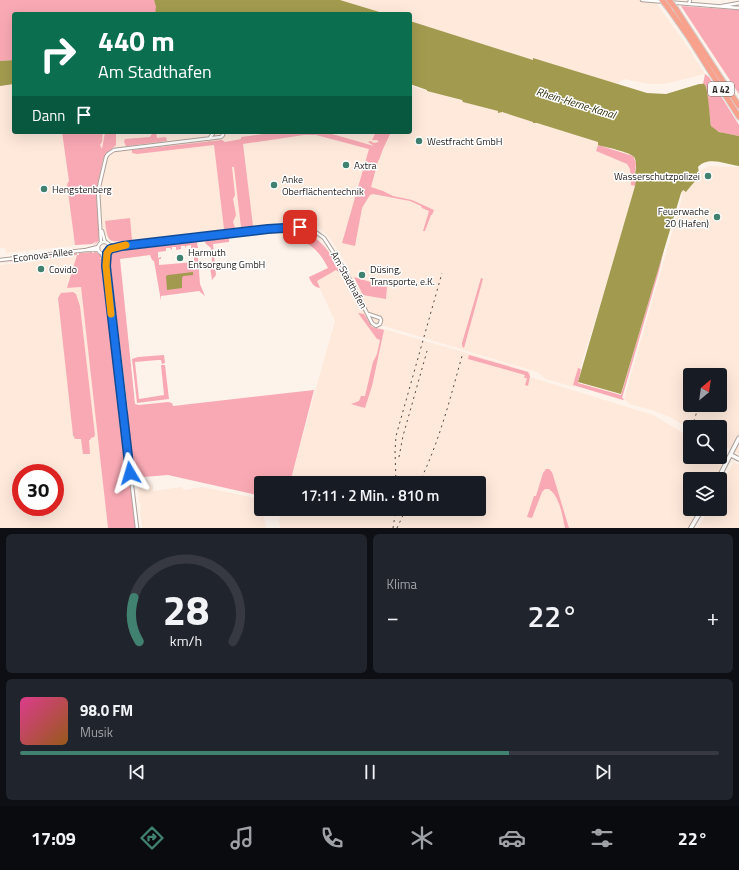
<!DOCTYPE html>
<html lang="de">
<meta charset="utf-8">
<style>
body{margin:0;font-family:"Titillium Web",sans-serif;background:#20242c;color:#f1f3f6;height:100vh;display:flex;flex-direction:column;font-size:15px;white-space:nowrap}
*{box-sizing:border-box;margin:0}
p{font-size:13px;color:#9ea1a6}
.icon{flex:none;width:22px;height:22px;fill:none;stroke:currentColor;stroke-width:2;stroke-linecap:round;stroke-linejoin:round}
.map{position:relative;height:528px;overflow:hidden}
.panel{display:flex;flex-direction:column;gap:6px;padding:6px;background:#0d0f14;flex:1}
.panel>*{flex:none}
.banner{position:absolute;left:12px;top:12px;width:400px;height:122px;border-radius:4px;box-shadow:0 4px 16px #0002;background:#0b6e4f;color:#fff;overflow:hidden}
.needle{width:26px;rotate:29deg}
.tools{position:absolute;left:683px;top:368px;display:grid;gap:8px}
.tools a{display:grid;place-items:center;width:44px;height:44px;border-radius:4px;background:#171b24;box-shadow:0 4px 16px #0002;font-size:20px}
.speed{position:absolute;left:12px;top:464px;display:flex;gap:8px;font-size:20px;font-weight:700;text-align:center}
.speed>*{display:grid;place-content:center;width:52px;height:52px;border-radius:50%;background:#171b24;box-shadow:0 4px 16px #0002;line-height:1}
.speed .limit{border:6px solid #d22;background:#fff;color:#111}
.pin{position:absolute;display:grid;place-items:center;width:34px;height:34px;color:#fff;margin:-17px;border-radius:8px;box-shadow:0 2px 6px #0006}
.me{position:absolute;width:44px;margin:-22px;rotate:353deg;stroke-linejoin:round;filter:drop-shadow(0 0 3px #0008)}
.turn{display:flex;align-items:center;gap:14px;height:84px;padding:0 20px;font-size:18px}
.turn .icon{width:52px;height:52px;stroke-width:2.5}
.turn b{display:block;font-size:28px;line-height:34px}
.then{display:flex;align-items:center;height:38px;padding:0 20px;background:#0003;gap:8px;font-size:15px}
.big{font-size:30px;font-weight:600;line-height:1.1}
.panel .widget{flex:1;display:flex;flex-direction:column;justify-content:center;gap:6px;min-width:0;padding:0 14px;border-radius:6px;background:#20242c}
.panel .dial{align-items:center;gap:0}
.dial svg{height:104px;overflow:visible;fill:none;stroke:#363941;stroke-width:7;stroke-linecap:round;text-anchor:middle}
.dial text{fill:#f1f3f6;stroke:none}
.song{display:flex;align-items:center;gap:12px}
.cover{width:48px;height:48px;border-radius:6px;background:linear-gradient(135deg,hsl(330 70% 55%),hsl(30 70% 35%))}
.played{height:4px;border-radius:2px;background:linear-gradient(90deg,#418170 70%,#363941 70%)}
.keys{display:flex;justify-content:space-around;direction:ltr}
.heat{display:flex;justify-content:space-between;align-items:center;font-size:22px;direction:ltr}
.panel .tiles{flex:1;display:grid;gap:6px;grid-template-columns:1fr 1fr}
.widget:last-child{grid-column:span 2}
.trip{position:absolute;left:254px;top:476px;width:232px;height:40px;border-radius:4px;background:#171b24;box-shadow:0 4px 16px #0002;font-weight:600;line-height:40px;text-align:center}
.dock{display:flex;height:64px;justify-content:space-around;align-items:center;background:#090b0e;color:#9ea1a6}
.dock .icon{width:28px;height:28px}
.dock .active{color:#418170}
.dock b{font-size:18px;color:#f1f3f6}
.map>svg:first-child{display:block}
.built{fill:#fee9db;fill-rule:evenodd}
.green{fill:#f9a9b4}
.water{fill:#a29b4f}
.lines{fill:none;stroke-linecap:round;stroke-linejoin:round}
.minor-casing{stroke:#aea199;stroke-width:4.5}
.tertiary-casing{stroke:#aea199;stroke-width:5.5}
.motorway-casing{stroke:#d5d4d3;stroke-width:7}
.minor{stroke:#fff;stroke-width:2.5}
.tertiary{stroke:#fff;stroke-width:3.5}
.motorway{stroke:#f8a28d;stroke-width:5}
.rail{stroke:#514b47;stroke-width:1;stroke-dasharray:2 4;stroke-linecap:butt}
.motorway-bridge-casing{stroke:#d5d4d3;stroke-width:7;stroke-linecap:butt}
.motorway-bridge{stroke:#f8a28d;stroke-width:5}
.route-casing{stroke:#114b97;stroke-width:10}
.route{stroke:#1a73e8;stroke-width:7}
.slow{stroke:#f59e0b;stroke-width:7}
.poi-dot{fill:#418170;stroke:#fff;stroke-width:1.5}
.labels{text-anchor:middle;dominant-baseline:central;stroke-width:3;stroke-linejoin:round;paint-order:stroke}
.shield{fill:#fff;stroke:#6b6765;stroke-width:1}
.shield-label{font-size:9px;font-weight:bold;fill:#2b2623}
.poi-label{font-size:10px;fill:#2b2623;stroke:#fff;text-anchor:start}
.street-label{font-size:10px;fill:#2b2623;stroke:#fff}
.water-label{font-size:11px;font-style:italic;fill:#353210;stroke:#fff}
</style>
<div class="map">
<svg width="739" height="528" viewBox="0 0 739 528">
<rect width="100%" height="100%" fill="#fef3eb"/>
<path class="built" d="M340,0H653L657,4L685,43L705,74L665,84H648L624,79L617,84L533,60L410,21V14H386Z
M14,84V132H410V86L501,112L599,142L596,151L627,164L630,169L631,184L635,186L605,289L574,387L546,379L537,372L384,326L379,324H374L350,277V272L345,262L333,243L327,235L318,227L304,222H287L114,242L110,240L107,236L98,238L95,242L92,244L6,253L5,248H0V86Z
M708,166L739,167V454L720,444V427H690V429L670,417L655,411L630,404L624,399L682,198V190L686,192L697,179L699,172ZM690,375H720V405H690Z
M76,256L68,288L81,287L108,528H0V265ZM21,473H55V507H21Z
M341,266L365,312V314L373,326L515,367L530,372V377L653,415L690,437V457H720V454L727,457L715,479H690V509H699L689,528H280L279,520L283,509H479V483H290L312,402L335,321L316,280Z
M734,462L739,465V528H698L709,509H720V488Z
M153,485V491L181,487L184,490L202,487L261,499V509H263L266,528H142L140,508H141V503H139L138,486Z"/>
<path class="green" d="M0,0H154C156,5 157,9 155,14H14V60L0,61Z
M681,6L739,10V94Z
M705,74L709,77L739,125V136C730,134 718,134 711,126L706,86L703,84Z
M62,132H103L102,142L100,145L102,149L105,132H116V145L107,153L103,159L96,193L100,238L98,239L100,240L93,246L97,241L92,244L75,245L67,184L69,181Z
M153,132H156L157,138L166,137L167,141L128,146H126L124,142L125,139L150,137Z
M279,132H325L374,146L368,142L370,141L374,143L379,142L377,140H372L376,132H391L383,149L379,160L378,161L371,187L383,191L393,196L412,200L434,210L432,215H431L425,231H423L429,211L422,208L421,206L410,201L373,194L370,195L362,208L355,246L342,243L369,149L316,135H304L243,144L253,226L241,227L234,167H232L235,195L233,199L236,215L233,222L235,228L224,229L214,145L137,154L132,153V150L222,140L225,142L241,139V137Z
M598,145L633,156L636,163L634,179L637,180L635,186L631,185L630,169L627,164L596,151Z
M130,218L132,240C109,242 108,245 105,221Z
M301,232C321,236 333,256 341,274L336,270L317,281L320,288C314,287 311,283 309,277L328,268C322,256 314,245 301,241Z
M229,238V242L213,244L216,275L212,280L210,267L212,262L211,248L205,243L206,241Z
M197,242L198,248H191V245L186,246V249L185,246H181V249L176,250V247H172V250L170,248H166V251L158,252V258L161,257V259H159V265L194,262V256L198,258L200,284L205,296L199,291L161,296V301L154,261L152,260L150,255L120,259L135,404L139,405L168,402L172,403L173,406L314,390L290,483H261V496L168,475L131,478L139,528H108L81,287L67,288L77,255L0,263L77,253V255H79V253L92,252V253H94V252C98,252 101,255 102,258H100V259H103L122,412L128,411L110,261L111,255L114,253L119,251Z
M664,249L659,271L622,398L624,399L623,400L573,385L578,368L581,369L578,383L621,395Z
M354,277L387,287L386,299L363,295Z
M481,278L483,279L464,348L462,346V343Z
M73,292L76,294L80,306L95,435L94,437L91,438L90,440H89L90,454H83L81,439H75L73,435L58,298L61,293Z
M358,313L364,314L372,327L384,330L372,386L365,408L351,404L359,401L361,396H365L373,362L377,354L380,340L377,339Z
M164,355L165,363L162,364L161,360H158L135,362L139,399L164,395L161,365H165L169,399L137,403L132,359L138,357Z
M469,355L528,372L530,376L528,386L525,385L527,378H524L525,375L468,359Z
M546,469H549L552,472L569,528H565C562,515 560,497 549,489H545L542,492L532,518L527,517L534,496H536L543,473Z"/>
<path class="water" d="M154,0H340L386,14H155L156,7Z
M410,21L533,60V58L647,93L666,94L699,84C701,84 704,83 705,85C708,88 710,119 711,126L719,132L739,136V166C725,164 708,156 698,167C701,178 692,184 686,192L683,190L681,193L621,394L578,382L635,186L636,180L634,179C635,173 638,163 634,157C630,152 605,147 598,145V142L537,123H533V122L502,112L498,113V111L463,102L462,100L427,91V90L410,84Z
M14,60V84L0,86V61Z
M193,272V275L183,276L182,278V288L167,290L166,276L168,275Z"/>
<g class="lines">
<defs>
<path id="minor" d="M642,0L739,8
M689,4L690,0
M722,6L739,3
M209,139L214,132
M102,231L105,242
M98 248a6 6 0 1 1 12 0a6 6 0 1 1-12 0Z
M101,242L98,191L106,157L108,154L114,150L221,137L223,135V132
M109,245L121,246
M110,249L122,246L288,227L307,228L317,233L324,238L346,272L372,323L376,326L380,324L381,320L380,318L368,314
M88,250H98
M102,254L106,266L137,528
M0,260L86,250L98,247
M106,264L107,253"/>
<path id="tertiary" d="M731,455L739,459
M718,479L739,438
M691,528L702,509"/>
<path id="motorway" d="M669,9L688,36L739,117
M676,9L739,106"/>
</defs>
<use href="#minor" class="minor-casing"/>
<use href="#tertiary" class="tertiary-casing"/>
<use href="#motorway" class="motorway-casing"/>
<use href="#minor" class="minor"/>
<use href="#tertiary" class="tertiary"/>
<use href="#motorway" class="motorway"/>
<path class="rail" d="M709,375L711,368
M692,427L699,405
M686,452L690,436
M399,457L403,436L427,351
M396,483L395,451L396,436L442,273
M419,483C439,443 450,399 462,356
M393,528L396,509
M397,528L406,509"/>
<defs>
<path id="motorway-bridge" d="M662,0L669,9
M669,0L676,9"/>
</defs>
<use href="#motorway-bridge" class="motorway-bridge-casing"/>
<use href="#motorway-bridge" class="motorway-bridge"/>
</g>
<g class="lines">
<defs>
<path id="route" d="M130,473L106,266L107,253L110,249L122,246L268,229L300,227"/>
</defs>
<use href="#route" class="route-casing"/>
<use href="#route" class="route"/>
<path class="slow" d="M111,314L106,266L107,253L110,249L126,245"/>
</g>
<g class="poi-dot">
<circle cx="419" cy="141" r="4"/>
<circle cx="346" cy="165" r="4"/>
<circle cx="708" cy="176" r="4"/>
<circle cx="274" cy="185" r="4"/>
<circle cx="44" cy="189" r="4"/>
<circle cx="717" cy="217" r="4"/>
<circle cx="180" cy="258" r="4"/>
<circle cx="41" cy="269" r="4"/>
<circle cx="362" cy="275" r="4"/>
</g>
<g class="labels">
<rect class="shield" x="708" y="82" width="26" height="14" rx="3"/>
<g class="shield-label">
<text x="721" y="89">A 42</text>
</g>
<g class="poi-label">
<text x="427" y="141">Westfracht GmbH</text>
<text x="354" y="165">Axtra</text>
<text x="700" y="176" text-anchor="end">Wasserschutzpolizei</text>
<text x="282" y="179">Anke<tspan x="282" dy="12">Oberflächentechnik</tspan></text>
<text x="52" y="189">Hengstenberg</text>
<text x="709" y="211" text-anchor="end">Feuerwache<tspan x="709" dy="12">20 (Hafen)</tspan></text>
<text x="188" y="252">Harmuth<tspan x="188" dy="12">Entsorgung GmbH</tspan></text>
<text x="49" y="269">Covido</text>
<text x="370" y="269">Düsing,<tspan x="370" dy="12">Transporte, e.K.</tspan></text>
</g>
<g class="street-label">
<text transform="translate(43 255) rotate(-7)">Econova-Allee</text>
<text transform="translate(349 280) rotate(61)">Am Stadthafen</text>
</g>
<g class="water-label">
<text transform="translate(576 103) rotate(17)">Rhein-Herne-Kanal</text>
</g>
</g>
</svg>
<div class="tools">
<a><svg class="needle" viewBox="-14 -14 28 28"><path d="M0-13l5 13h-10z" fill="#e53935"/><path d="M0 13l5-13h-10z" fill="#9ea1a6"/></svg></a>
<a><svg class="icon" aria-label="search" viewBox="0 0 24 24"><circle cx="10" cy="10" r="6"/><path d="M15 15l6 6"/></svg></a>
<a><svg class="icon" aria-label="layers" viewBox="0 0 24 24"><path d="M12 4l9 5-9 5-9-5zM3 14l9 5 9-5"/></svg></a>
</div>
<div class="speed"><div class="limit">30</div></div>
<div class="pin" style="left:300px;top:227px;background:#d93025"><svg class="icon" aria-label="arrive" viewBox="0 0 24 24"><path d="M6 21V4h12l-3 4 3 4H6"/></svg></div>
<svg class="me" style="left:130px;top:473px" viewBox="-20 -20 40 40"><path d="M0-17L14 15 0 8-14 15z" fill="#1a73e8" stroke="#fff" stroke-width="4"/></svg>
<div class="trip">17:11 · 2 Min. · 810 m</div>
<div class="banner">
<div class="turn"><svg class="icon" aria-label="right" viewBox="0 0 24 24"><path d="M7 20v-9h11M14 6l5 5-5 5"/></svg><div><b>440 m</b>Am Stadthafen</div></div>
<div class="then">Dann<svg class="icon" aria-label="arrive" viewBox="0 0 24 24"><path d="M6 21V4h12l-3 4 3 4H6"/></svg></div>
</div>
</div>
<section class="panel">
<div class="tiles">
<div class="widget dial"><svg viewBox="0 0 100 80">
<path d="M14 69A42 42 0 1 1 86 69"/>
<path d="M14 69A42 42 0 0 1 10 35" stroke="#418170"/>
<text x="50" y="56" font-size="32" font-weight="700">28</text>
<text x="50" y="72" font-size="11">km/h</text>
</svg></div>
<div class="widget"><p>Klima</p>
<div class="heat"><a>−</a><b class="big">22°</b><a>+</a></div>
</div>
<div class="widget">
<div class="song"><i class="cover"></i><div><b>98.0 FM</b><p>Musik</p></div></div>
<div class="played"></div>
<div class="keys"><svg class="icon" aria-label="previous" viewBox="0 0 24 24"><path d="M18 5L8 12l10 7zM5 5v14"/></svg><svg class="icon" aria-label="pause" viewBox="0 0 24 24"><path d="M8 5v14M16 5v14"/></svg><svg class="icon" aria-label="next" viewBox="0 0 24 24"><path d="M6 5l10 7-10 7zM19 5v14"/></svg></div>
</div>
</div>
</section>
<nav class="dock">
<b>17:09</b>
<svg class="icon active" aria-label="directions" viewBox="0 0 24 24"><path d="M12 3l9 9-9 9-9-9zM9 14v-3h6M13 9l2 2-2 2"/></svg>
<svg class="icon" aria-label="music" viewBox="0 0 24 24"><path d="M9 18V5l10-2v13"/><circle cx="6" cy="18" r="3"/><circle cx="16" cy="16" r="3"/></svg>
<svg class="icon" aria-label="phone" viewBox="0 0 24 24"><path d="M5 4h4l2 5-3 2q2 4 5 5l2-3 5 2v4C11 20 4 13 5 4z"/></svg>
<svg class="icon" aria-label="climate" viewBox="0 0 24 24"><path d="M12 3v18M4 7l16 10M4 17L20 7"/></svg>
<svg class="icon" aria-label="car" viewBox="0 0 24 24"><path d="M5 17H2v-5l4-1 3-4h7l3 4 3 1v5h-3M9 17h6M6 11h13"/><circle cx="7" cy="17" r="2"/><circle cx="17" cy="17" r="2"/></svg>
<svg class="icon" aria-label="filters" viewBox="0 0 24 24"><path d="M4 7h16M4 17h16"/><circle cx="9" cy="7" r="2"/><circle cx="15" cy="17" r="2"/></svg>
<b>22°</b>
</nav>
